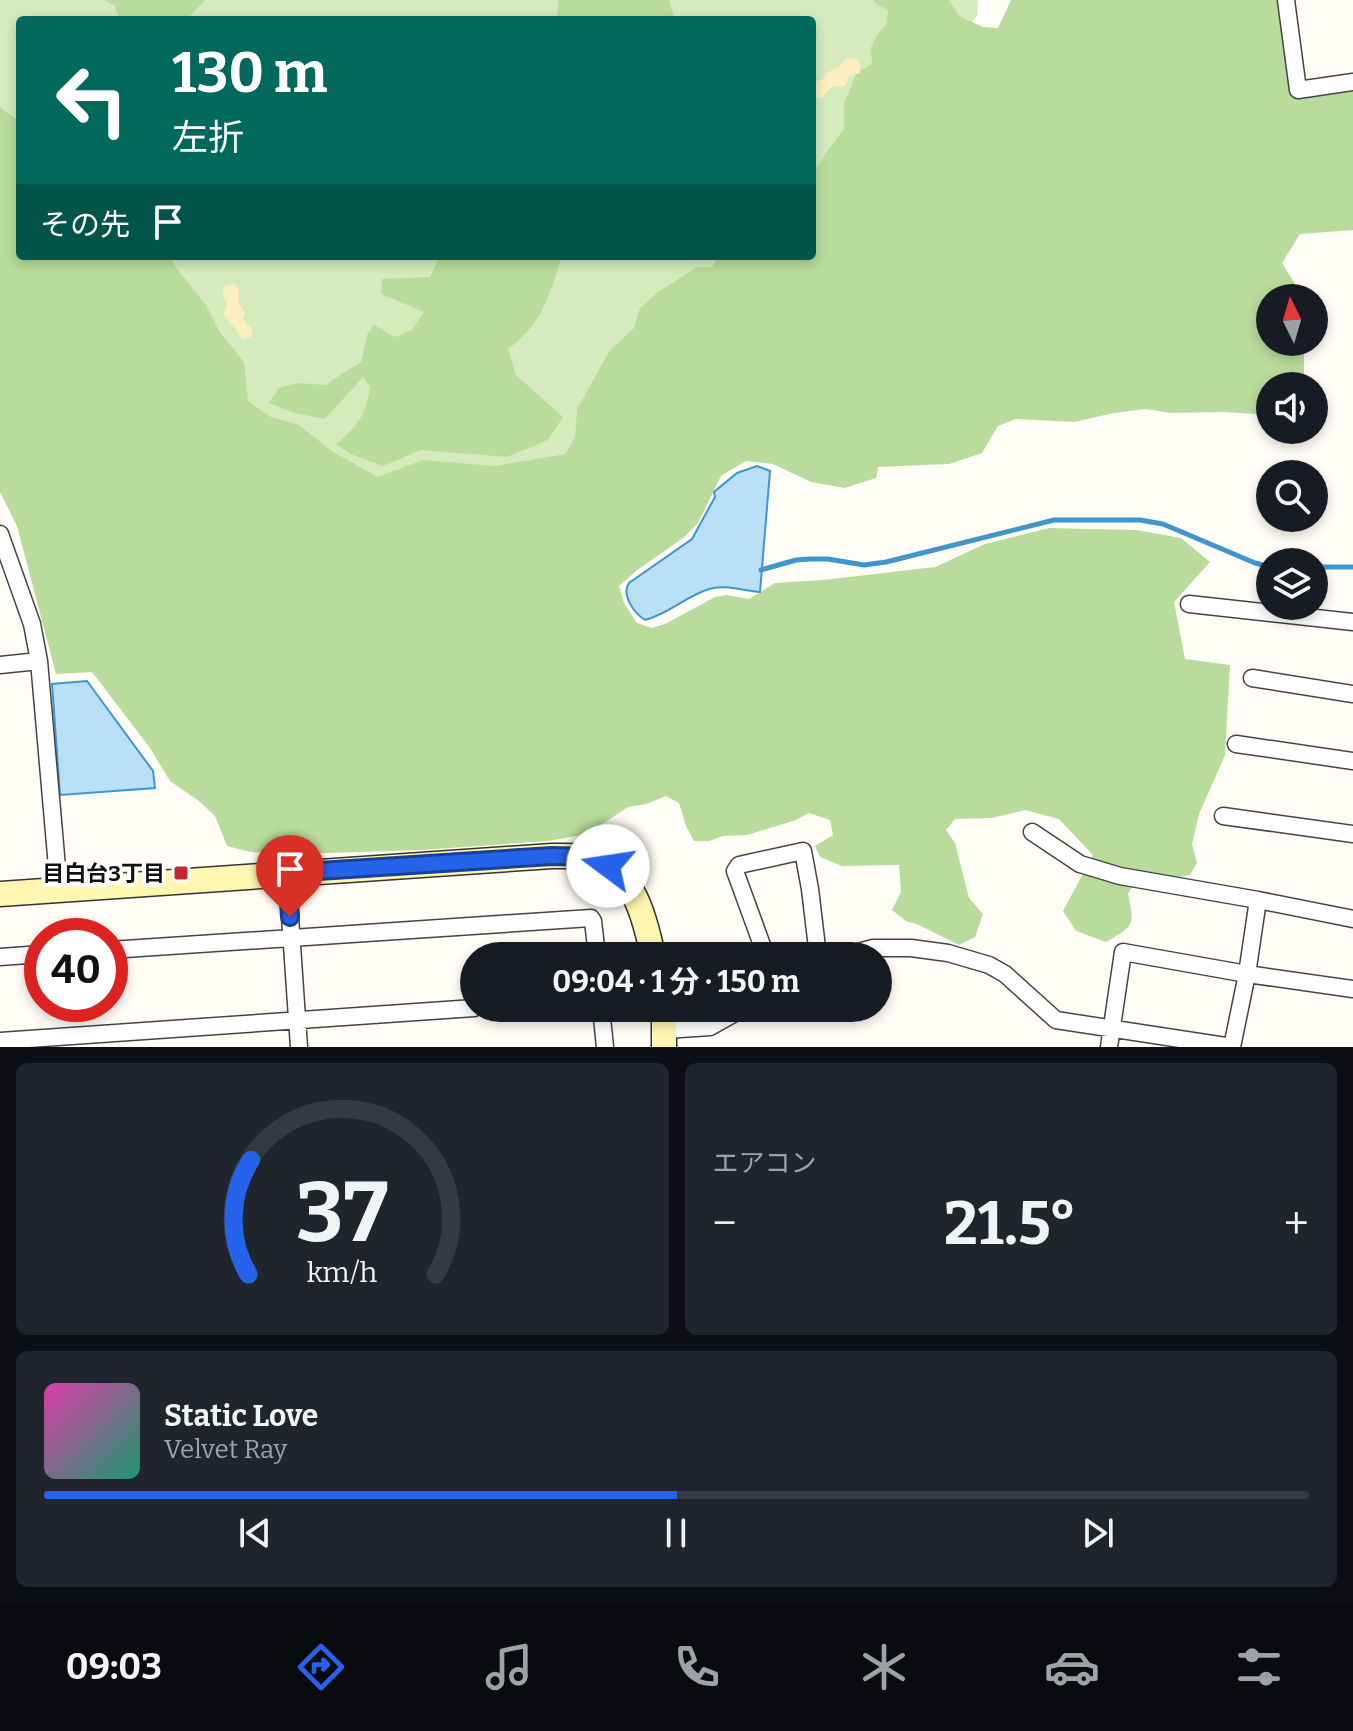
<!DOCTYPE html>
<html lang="ja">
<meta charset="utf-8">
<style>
body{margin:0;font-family:Bitter,"Noto Sans JP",serif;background:#20242c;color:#f1f3f6;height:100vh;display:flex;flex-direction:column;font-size:30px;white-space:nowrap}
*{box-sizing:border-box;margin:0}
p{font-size:26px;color:#9ea1a6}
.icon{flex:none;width:44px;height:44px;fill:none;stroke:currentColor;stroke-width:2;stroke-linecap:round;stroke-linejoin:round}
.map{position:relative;height:1047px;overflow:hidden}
.sheet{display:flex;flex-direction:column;gap:16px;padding:16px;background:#0d0f14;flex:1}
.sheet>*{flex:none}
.guide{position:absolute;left:16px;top:16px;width:800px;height:244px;border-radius:8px;box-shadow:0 4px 12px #0003;background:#00695c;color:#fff;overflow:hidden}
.needle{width:52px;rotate:355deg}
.fabs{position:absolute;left:1256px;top:284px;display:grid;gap:16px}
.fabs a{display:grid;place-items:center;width:72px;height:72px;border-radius:50%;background:#171b24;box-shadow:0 4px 12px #0003;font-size:40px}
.speed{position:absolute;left:24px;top:918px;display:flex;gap:16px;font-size:40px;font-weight:700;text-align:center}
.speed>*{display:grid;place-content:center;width:104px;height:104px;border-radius:50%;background:#171b24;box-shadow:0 4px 12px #0003;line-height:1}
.speed .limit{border:12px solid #d22;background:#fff;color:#111}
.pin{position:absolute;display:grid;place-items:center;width:68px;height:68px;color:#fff;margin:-82px -34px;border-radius:50% 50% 50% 0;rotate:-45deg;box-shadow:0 0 8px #0007}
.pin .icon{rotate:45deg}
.me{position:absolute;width:88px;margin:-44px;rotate:284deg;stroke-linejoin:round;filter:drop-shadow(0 0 6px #0008)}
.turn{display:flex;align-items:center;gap:28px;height:168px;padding:0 24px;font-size:36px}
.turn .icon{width:104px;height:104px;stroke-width:2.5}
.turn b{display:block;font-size:56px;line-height:68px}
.then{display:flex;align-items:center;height:76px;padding:0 24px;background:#0003;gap:16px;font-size:30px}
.big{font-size:60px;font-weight:700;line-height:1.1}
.sheet .card{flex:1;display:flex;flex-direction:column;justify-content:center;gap:12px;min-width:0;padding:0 28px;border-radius:12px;background:#20242c}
.sheet .dial{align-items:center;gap:0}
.dial svg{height:208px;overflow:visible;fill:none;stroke:#363941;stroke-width:7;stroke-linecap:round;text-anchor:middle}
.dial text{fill:#f1f3f6;stroke:none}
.song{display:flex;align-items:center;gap:24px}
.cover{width:96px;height:96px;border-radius:12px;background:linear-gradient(135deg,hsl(320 70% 55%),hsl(160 70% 35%))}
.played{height:8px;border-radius:4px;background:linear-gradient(90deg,#2563eb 50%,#363941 50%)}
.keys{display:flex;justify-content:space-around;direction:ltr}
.heat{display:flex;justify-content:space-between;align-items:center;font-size:44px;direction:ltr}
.sheet .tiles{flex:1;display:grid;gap:16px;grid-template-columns:1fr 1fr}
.card:last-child{grid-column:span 2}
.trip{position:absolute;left:460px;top:942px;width:432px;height:80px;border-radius:40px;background:#171b24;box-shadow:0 4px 12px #0003;font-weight:700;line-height:80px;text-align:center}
.dock{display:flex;height:128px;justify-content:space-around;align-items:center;background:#090b0e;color:#9ea1a6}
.dock .icon{width:56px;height:56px}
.dock .selected{color:#2563eb}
.dock b{font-size:36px;color:#f1f3f6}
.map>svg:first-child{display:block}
.green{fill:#d5ebbd}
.forest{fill:#b9dc9c}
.sand{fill:#fbeec1}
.water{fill:#b9e0f7;stroke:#3f96cf;stroke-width:2}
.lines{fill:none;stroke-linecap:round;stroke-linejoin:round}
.stream{stroke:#3f96cf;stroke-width:5}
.street-casing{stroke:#444;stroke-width:19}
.secondary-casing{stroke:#333;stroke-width:27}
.street{stroke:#fff;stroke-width:16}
.secondary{stroke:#fff6b0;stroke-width:24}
.route-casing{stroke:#184099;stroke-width:20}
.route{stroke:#2563eb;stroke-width:14}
.poi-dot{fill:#c4262e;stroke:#fff;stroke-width:3}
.labels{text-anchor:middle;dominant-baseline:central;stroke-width:8;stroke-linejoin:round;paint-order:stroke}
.poi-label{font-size:22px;font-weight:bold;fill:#111;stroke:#fff;text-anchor:end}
</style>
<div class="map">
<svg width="1353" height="1047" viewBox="0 0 1353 1047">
<rect width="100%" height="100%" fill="#fffdf5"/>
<path class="green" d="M0,0H978L977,16L812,213V20H20V222L0,217Z
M94,256H775L615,446L325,542Z"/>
<path class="forest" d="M104,0H205L190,16L182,20H120L114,5Z
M558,0H669L675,20H557Z
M873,0H949L959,16L983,27L998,28L1011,0H1281L1289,92L1327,94L1353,90V230L1300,234L1282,263L1297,287L1299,298H1270V342H1304V386H1270V415L1225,412L1171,413L1146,409L1114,413L1074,422L1016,419L998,426L982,453L949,464L878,467L876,478L845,488L811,482L773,464L746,461L721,476L698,523L683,538L636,571L619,586L624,603L637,623L652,628L665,624L715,597L727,595L749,599L775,583L823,580L935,567L985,544L1049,528L1136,530L1181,538L1210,562L1174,602L1185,659L1230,665L1225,755L1199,814L1192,844L1197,863L1190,875L1175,878L1139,876L1128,894C1135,926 1134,926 1106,942L1076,931L1063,911L1093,855L1059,819L1025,810L992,818L955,819L946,830L955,843L969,898L983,914L975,937L959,945L919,925L906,921L892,910L901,892L899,865L842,866L820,857L815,846L833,835L830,820L809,813L796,820L747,835L723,836L709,841H694L686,826L679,803L666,796L646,804L628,807L601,825L581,835L548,841L422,850L298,854L251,852L227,846L215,816L199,801L170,781L150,748L92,672L56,674L17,526L0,492V107L20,122V256H171L174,265L206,305L219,331L244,362L248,401L271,417L299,425L333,452L378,477L423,460L495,466L566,454L575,437L577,409L610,350L634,328L640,308L658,292L697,267H712L719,256H812V176L828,150L844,129V103L857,73L872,64L871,47L877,35L887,24L888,10L876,4Z
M437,256H562C549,295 543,324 508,349L516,375L563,417L548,440L507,457L421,450L383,466L350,454L336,444C359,424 365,417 370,387L363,377L325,419L295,413L269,403L279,388L299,383L325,385L361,362L367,335L374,325L395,337L412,330L424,312L381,294L382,279L430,277L438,260Z"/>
<path class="sand" d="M855,58L860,63V73L849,76C846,91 843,84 833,87C829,88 825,95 821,98L812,97V83L823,79L826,73L838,68L845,59Z
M234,284L239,289V304L245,312L243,319L253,330C252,337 250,338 244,339C236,335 238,332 233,326C224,316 222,319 227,305C224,297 220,292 226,285Z"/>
<path class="water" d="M757,466L770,471L760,592C744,591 724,584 709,589C686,596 669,614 645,620C634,613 621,595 629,583L692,539L715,497L714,492L737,473Z
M87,681L153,771L155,788L60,795L52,684Z"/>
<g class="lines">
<path class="stream" d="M1314,567H1353
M761,570L796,560L810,559H828L864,565L886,562L1054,520H1140L1163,524L1255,563L1270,567"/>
<defs>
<path id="street" d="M1286,0L1298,90L1353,82
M0,534L32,624L39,661L59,890
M1189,604L1353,622
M0,665L39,661
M1252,678L1353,694
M1236,744L1353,761
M1223,816L1353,834
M1032,832L1080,864L1120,876L1258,900L1353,919
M287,873L299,1047
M110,950L591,918L593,921L597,956
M766,956L735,871L739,865L803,851L810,889L818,956
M843,956L873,948H911L948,953L989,965L1005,974L1056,1020L1232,1047
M0,957L42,954
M601,1008L605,1047
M665,1030L710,1027L744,1008
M0,1041L474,1008
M1109,1047L1123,952L1247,974L1353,989
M1232,1047L1247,974L1258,900"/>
<path id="secondary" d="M0,894L552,856C564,856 580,855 591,858C634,870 645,918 653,956
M664,1008V1047"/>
</defs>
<use href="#street" class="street-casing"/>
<use href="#secondary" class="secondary-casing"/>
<use href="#street" class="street"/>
<use href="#secondary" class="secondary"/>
</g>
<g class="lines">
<defs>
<path id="route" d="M290,917L287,873L552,856L590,857L608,866"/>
</defs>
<use href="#route" class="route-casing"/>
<use href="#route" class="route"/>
</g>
<rect class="poi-dot" x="173" y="865" width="16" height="16" rx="4"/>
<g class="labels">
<g class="poi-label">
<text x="165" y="873">目白台3丁目</text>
</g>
</g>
</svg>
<div class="fabs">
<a><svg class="needle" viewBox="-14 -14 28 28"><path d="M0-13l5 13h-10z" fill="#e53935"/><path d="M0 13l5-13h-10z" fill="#9ea1a6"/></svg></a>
<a><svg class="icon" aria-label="sound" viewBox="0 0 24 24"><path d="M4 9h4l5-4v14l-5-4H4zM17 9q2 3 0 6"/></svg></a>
<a><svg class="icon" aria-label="search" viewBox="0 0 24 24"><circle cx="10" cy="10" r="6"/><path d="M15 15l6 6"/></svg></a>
<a><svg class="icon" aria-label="layers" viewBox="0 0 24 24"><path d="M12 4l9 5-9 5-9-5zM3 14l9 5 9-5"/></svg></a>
</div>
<div class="speed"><div class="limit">40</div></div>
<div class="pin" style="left:290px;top:917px;background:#d93025"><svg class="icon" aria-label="arrive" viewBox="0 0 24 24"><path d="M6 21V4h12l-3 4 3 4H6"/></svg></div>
<svg class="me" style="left:608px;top:866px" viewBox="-20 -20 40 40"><circle r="19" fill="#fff"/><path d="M0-13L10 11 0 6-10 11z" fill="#2563eb"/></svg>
<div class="trip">09:04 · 1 分 · 150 m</div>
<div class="guide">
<div class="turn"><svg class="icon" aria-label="left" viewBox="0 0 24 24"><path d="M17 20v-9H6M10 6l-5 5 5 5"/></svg><div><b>130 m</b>左折</div></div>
<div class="then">その先<svg class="icon" aria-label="arrive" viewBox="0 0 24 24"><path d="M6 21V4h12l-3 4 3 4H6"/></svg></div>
</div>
</div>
<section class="sheet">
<div class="tiles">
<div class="card dial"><svg viewBox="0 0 100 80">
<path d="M14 69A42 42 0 1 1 86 69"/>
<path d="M14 69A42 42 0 0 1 15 25" stroke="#2563eb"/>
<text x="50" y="56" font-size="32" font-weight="700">37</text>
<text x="50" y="72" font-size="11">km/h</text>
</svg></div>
<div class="card"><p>エアコン</p>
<div class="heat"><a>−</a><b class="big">21.5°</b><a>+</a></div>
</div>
<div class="card">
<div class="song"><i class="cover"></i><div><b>Static Love</b><p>Velvet Ray</p></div></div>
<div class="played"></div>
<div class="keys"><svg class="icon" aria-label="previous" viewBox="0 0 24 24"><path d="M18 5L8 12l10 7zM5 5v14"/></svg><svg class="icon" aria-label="pause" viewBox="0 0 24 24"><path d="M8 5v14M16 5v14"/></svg><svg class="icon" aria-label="next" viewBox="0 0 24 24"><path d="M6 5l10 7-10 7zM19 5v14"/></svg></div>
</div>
</div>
</section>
<nav class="dock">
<b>09:03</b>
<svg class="icon selected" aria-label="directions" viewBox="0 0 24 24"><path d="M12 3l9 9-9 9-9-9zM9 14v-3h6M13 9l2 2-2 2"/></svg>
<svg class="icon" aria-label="music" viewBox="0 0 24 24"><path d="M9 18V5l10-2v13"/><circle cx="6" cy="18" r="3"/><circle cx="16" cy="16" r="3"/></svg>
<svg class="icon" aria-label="phone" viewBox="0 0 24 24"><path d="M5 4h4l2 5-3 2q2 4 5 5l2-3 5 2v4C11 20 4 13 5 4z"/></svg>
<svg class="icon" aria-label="climate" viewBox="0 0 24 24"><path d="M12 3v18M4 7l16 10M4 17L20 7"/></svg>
<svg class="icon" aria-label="car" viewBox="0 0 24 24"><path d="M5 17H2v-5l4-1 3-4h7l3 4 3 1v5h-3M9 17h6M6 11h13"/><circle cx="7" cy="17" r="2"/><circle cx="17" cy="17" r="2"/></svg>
<svg class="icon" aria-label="filters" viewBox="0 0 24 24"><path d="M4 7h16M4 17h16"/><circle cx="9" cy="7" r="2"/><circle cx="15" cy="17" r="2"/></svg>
</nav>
